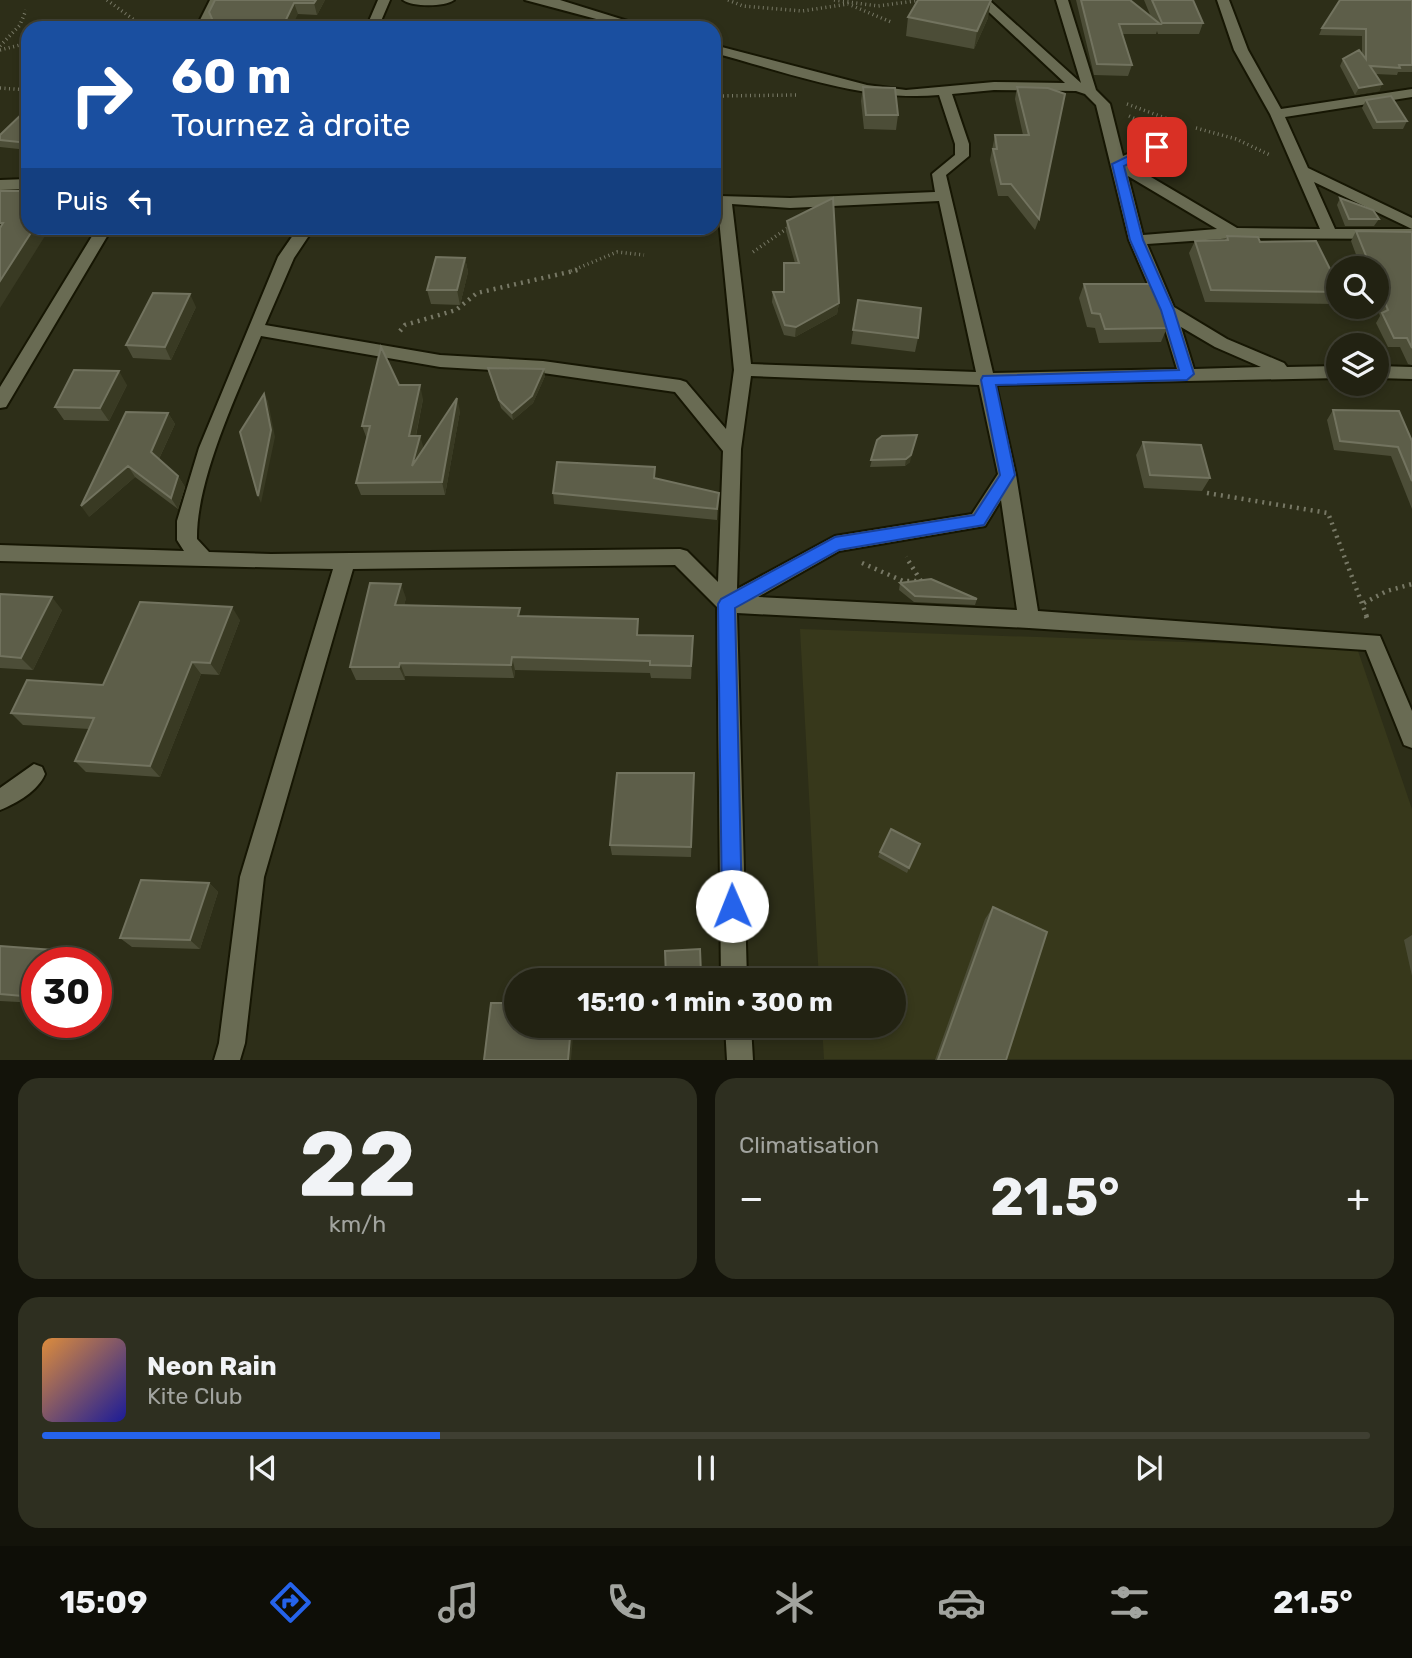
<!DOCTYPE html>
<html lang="fr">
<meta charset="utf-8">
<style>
body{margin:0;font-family:Rubik,sans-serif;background:#2e2f20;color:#f1f3f6;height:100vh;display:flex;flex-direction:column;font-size:26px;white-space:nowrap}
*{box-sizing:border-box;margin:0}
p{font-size:23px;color:#a2a49f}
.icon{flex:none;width:38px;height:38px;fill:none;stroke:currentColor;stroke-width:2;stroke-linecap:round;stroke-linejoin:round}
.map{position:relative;height:1060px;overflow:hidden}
.side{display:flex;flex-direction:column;gap:18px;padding:18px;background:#13130a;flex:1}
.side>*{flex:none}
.hud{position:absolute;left:21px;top:21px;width:700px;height:214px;border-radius:21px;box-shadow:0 4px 10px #0003,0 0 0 2px #3f3f32;background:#1a4fa0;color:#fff;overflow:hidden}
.buttons{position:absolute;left:1326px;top:256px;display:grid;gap:14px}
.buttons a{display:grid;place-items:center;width:63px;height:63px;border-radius:50%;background:#222212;box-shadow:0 4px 10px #0003,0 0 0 2px #3f3f32;font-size:35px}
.speed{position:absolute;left:21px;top:947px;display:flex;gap:14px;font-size:35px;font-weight:700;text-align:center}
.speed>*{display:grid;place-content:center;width:91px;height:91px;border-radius:50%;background:#222212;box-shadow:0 4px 10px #0003,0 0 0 2px #3f3f32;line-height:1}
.speed .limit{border:10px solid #d22;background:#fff;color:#111}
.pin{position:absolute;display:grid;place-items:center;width:60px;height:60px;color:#fff;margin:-30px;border-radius:14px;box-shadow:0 4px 10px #0006}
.me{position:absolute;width:77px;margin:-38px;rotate:359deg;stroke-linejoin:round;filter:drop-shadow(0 0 5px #0008)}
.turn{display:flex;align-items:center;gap:24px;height:147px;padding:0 35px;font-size:32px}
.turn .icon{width:91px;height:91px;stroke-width:2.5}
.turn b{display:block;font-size:49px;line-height:60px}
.then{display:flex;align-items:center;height:66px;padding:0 35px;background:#0003;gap:14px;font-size:26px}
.big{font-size:52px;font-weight:700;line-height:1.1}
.side .card{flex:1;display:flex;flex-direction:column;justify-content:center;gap:10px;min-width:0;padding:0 24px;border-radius:21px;background:#2e2f20}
.side .dial{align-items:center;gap:0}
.dial b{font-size:91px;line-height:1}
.song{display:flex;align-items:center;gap:21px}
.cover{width:84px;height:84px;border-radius:10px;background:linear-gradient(135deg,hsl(30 70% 55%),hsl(240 70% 35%))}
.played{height:7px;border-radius:4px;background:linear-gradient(90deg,#2563eb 30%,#3f3f32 30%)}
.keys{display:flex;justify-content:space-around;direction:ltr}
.heat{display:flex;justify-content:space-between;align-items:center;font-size:38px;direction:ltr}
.side .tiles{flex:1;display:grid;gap:18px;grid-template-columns:1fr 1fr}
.card:last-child{grid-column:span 2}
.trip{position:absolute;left:504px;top:968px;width:402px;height:70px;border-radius:35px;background:#222212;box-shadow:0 4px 10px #0003,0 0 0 2px #3f3f32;font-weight:700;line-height:70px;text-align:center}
.dock{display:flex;height:112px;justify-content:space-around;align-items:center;background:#0e0e07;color:#a2a49f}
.dock .icon{width:49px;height:49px}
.dock .on{color:#2563eb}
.dock b{font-size:32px;color:#f1f3f6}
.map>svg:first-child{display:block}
.built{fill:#37381b}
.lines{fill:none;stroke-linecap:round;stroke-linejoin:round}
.minor-casing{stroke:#161603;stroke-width:4}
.path-far2{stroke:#777865;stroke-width:3.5;stroke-dasharray:1 3.5;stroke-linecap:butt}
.path-far1{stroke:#777865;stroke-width:4.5;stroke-dasharray:2 5;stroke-linecap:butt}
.path{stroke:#777865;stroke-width:5;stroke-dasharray:2 6;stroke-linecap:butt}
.minor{fill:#696b53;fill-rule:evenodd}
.wall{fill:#4c4d37}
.shaded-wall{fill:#393a23}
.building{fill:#5d5e49;stroke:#72735f;stroke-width:2}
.route{fill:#2563eb;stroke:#184099;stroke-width:2}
</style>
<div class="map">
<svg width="1412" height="1060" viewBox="0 0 1412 1060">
<rect width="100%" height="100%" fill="#2d2e18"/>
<path class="built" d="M800,629L1357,648L1412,809V1059H824L822,1026H894V980H819Z"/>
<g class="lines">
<defs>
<path id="minor" d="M210,0H222L208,28H196Z
M378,0H390L378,28H366Z
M403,0H454C445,7 412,7 403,0Z
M525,0H560L650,28H630Z
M976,0H989L1081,83L1056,0H1068L1096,90L1110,104L1123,156L1171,135L1176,134L1183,138L1129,164L1237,228L1320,229L1270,114L1234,50L1217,0H1229L1248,50L1281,109L1412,89V97L1285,117L1308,168L1412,218V229L1314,182L1335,229H1412V239L1235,238L1147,244L1174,307L1227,339L1284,363L1287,367L1339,366V378L996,385L1016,475L1038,611L1380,636L1412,711V748L1404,745L1366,650L1029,628L737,613L747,980H721L717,607L675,565L353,569L264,877L245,1043L240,1060H214L219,1043L240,877L333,569L0,561V545L184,551L177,540V521L199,448L278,257L298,228H314L294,258L265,325L440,355L543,361L680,380L686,382L726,429L734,370L717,199L719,196L790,198L935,192L932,174L955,155V144L939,95C863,102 787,72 714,53V45L867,85L906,90L994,82L1065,83ZM994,90L1076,91L1085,94L1096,105L1129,240L1159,310L1177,369L993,373L946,175L969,156V144L952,94ZM1128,176L1217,229L1143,235ZM939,201L976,372L751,364L732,204L790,208ZM1181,327L1215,347L1261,367L1194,369ZM261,336L440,367L543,373L675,392L723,451L718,582L687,551L680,549L271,554L209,552L197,539C196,479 238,392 261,336ZM751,376L979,385L998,474L972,514L835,536L737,589L741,449ZM1001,500L1017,610L758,597L839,551L985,526Z
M28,179V189L0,190V180Z
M97,228H112L6,407L0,408V387Z
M1377,366L1412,367V379L1377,378Z
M34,764L42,767L45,774C38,791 17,803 0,810V788Z
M725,1026H751L753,1060H727Z"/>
</defs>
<use href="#minor" class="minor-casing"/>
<path class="path-far2" d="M107,0L145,28
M728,0L743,6L802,11L848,4L891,22
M834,0L878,6L922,0
M299,25L307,28
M133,28L143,27
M0,46L20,25L26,10
M0,50L28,43
M0,88L28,90
M714,96L797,95
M1127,104L1168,119
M1129,116L1150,126
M1196,128L1236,139L1270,155
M753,252L789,227
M571,271L617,252L644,255"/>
<path class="path-far1" d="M400,331L405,325L456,310L477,293L578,270
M1207,493L1328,513L1367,617
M862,563L903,581H921L906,557
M1364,603L1387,591L1412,584"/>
<path class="path" d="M1366,616L1368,621"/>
<use href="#minor" class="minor"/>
</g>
<path class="wall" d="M325,0L317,15L298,14L215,28L209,12Z
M1076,0H1130L1151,17L1144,0H1193L1203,23L1199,34H1158L1157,31L1156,34H1122L1132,65L1128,76L1094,75Z
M1412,0V72H1398L1397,75L1375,74L1382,84L1379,91L1355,95L1340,66L1343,59L1362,54V36L1319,35L1322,28Z
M908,17L988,18L974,49L906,36Z
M863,87L898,115L896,130L864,129L861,101Z
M1017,87L1048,88L1039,219L1035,230L1008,196H998L990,160L995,135H1023L1015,99Z
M1366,100L1407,121L1403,129H1373L1362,108Z
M28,108V150L0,147V135Z
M1340,198L1379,219L1374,226H1345L1337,205Z
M787,221L839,303L837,314L795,337L784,335L772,302L773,292H783L784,263H795L786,231Z
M1356,231L1412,232V365L1408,364L1400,347H1388L1376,323L1380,316L1377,306V268H1361L1351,241Z
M1227,236L1260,242L1339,287V296L1334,304L1205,302L1189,253L1195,241L1225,240Z
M465,258L468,272L460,305L431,304L427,290Z
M1084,284L1167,328L1161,342L1099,343L1095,328L1087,327L1079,298Z
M858,300L918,338L915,352L851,344Z
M196,307L171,360L133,358L126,345Z
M488,368L545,376L533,403L513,420L501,408Z
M127,385L109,421L64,420L55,407Z
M399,385L423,399L416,436L424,449L460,411L445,495H361L356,483L367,439L362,426Z
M1333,410L1412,441V509L1391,456L1334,450L1327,420Z
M168,413L175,424L159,459L178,476L185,487L178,509L135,477L89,517Z
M877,440L910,462L905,466L870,467Z
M1143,442L1210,478L1202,491L1144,488L1136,455Z
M656,478L718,503L717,520L554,504L553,493Z
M900,583L977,599L975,605L914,602L899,590Z
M0,594L62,610L33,670L0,668Z
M406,598L404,605L522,617L639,635L693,649L691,679L651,678L650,673L515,670L514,678L405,676V680H356L350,667Z
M240,620L219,675L201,674L160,777L86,772L75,761L89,729L23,725L11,713L103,685Z
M694,773L691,857L612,855L610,845Z
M920,844L907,873L878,857L880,852Z
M209,883L218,892L200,949L132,947L120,938Z
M993,907L1006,1060H935L985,919Z
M1412,935V976L1404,940Z
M0,946L53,950L65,958L64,962H37V1003L0,1001Z
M665,951L701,974V978L667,980Z"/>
<path class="shaded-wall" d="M316,0H325L317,15L314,3Z
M991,0L988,18L974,49L977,31Z
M294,3L298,14L291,28H282Z
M1382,84L1379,91L1355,95L1359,88Z
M34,228H50L0,308V281Z
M465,258L468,272L460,305L457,290Z
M190,294L196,307L171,360L165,347Z
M839,303L837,314L795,337L796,327Z
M544,369L545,376L533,403L513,420L512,413Z
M119,371L127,385L109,421L100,408Z
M420,385L423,399L413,449L409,436Z
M264,394L268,401L275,437L261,503L258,496Z
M457,398L460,411L445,495L442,482Z
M168,413L175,424L157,463L151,452Z
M917,435L910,462L905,466L906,459Z
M420,436L424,449L412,466Z
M128,466L135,477L89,517L81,506Z
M178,476L185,487L178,509L171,498Z
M401,584L406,598L401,618L395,605Z
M52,597L62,610L33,670L21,658Z
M232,607L240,620L219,675L210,663Z
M693,636V649L691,679V666Z
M512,657L515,670L514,678L511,665Z
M192,662L201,674L160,777L150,766Z
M400,663L405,676V680L399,667Z
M209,883L218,892L200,949L190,940Z
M53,950L65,958L64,962H48Z
M571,1026H574L571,1060H568Z"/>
<path class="building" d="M215,0H316L314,3H294L282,28H216L209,12Z
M918,0H991L977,31L908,17Z
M1081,0H1130L1160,24H1119L1132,65L1097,64Z
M1152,0H1193L1203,23H1162Z
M1340,0H1412V65H1399L1400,68L1370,66L1382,84L1359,88L1343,59L1359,50L1366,59V29L1322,28Z
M863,87L895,88L898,115H866Z
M1017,87L1048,88L1065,94L1039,219L1011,184H1001L993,149H997L995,135H1029Z
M1391,96L1407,121L1377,122L1366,100Z
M28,108V143L0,140V135Z
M0,191H28V228H34L0,281V228L3,223H0Z
M833,198L839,303L796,327L785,325L773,292H784V263H799L787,221Z
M1340,198L1373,210L1379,219H1349Z
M1356,231L1412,232V348L1407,338H1394L1382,313L1388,310L1377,283V268H1371Z
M1227,236L1258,237L1260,242L1316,241L1339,287V292L1211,290L1195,241L1228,240Z
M436,257L465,258L457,290H427Z
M1084,284H1155L1167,328L1105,329L1100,314L1092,313Z
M153,293L190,294L165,347L126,345Z
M858,300L921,308L918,338L853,330Z
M381,347L399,385H420L409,436H420L412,466L457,398L442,482L356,483L370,426H362Z
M488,368L544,369L532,396L512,413L499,400Z
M74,370L119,371L100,408L55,407Z
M264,394L271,430L258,496L240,432Z
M1333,410L1399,411L1412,441V481L1398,447L1340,441Z
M126,412L168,413L151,452L178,476L171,498L128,466L81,506Z
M917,435L911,455L906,459L871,460L877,440L882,436Z
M1143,442L1201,445L1210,478L1150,475Z
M557,462L655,467L654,478L719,493L717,509L553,493Z
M931,579L977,599L915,596L900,583Z
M370,583L401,584L395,605L520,608L518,616L638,619L637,635L693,636L691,666L650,665V661L512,657L511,665L400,663L399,667H350Z
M0,594L52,597L21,658L0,656Z
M140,602L232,607L210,663L192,662L150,766L75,761L94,718L11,713L27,680L103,685Z
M617,773H694L691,847L610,845Z
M891,829L920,844L909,868L880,852Z
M141,880L209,883L190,940L120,938Z
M993,907L1047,932L1006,1060H938Z
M0,946L53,950L48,962H37V990L34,997L0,994Z
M700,949L701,974L666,977L665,951Z
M491,1003H516V1026H571L568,1060H484Z"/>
<path class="route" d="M1153,144L1163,147L1124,166L1143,240L1174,310L1194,374L1187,380L996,385L1015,475L984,525L839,550L735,608L742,906L739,913L732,916L725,913L722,906L718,604L721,599L835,537L974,515L1000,475L981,380L983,376L1179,370L1161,310L1130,240L1112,164Z"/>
</svg>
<div class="buttons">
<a><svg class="icon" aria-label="search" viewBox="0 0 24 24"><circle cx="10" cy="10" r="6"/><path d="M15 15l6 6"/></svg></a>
<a><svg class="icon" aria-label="layers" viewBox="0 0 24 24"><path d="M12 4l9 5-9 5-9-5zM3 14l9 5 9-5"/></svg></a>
</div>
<div class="speed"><div class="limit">30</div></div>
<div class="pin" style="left:1157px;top:147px;background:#d93025"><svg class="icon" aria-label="arrive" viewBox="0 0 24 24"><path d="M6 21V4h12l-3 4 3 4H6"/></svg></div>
<svg class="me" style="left:732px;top:906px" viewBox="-20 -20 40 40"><circle r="19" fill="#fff"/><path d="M0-13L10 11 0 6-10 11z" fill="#2563eb"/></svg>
<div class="trip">15:10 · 1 min · 300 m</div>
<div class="hud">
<div class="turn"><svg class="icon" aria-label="right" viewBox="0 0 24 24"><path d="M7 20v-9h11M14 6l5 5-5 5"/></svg><div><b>60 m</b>Tournez à droite</div></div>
<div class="then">Puis<svg class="icon" aria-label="left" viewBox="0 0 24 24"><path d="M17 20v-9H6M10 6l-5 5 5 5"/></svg></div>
</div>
</div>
<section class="side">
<div class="tiles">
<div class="card dial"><b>22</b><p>km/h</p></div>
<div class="card"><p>Climatisation</p>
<div class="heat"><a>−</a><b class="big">21.5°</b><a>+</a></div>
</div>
<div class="card">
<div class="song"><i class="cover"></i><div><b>Neon Rain</b><p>Kite Club</p></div></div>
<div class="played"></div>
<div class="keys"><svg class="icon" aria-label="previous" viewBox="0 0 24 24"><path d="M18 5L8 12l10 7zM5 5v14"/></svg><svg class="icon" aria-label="pause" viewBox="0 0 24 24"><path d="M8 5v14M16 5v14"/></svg><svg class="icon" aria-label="next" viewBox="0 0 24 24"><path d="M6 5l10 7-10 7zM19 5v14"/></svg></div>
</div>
</div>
</section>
<nav class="dock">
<b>15:09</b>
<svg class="icon on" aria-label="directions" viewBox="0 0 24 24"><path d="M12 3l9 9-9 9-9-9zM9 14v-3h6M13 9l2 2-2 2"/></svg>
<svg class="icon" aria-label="music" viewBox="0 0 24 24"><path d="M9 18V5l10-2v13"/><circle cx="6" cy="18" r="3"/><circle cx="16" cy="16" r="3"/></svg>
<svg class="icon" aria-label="phone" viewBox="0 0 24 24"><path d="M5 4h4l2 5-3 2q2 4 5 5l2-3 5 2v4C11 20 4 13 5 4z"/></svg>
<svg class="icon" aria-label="climate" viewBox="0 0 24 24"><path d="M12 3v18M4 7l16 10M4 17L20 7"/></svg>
<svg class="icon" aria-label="car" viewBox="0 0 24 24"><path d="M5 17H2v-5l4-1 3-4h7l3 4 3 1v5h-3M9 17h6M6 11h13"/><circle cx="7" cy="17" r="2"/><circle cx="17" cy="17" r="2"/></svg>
<svg class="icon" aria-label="filters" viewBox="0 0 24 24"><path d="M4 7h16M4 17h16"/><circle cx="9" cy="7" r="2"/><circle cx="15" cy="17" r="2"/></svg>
<b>21.5°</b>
</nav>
